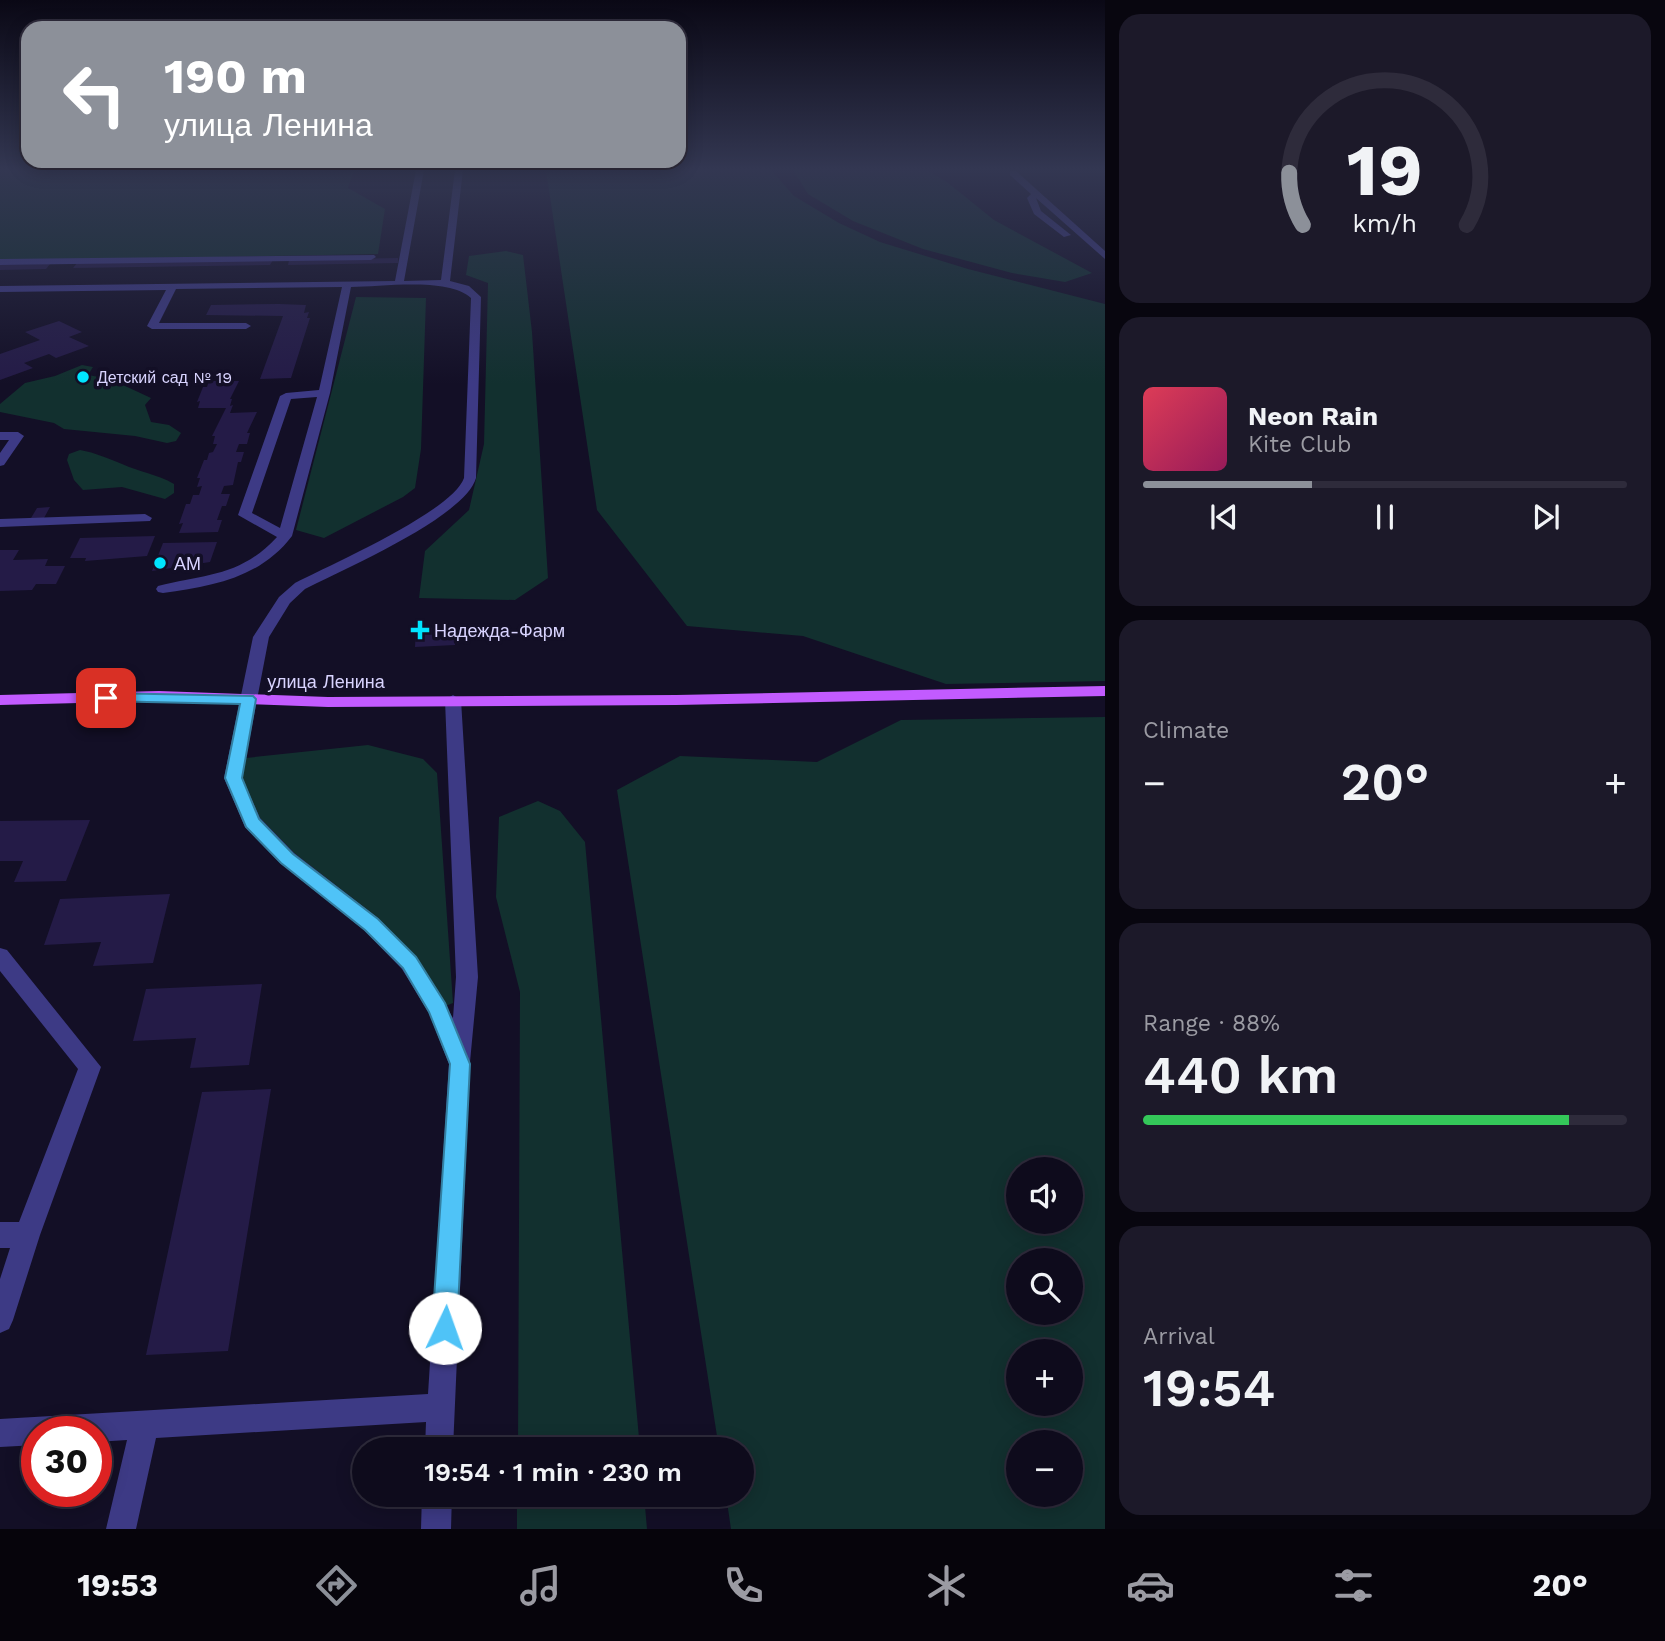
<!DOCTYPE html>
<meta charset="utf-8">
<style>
body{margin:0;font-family:"Work Sans",sans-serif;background:#1c1929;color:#f1f3f6;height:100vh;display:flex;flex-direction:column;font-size:26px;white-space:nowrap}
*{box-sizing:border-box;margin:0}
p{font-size:23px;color:#9b9ba3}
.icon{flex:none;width:38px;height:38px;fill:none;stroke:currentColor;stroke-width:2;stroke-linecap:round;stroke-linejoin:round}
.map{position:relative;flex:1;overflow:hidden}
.side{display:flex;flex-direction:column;gap:14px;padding:14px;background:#08060f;width:560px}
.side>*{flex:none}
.guide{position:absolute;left:21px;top:21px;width:665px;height:147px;border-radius:21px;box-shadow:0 4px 18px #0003,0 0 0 2px #2e2b3b;background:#8c9099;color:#fff;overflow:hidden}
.buttons{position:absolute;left:1006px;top:1157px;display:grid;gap:14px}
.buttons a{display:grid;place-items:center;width:77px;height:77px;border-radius:50%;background:#0e0b1c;box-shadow:0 4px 18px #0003,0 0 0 2px #2e2b3b;font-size:35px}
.speed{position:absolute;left:21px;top:1416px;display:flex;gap:14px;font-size:35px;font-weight:700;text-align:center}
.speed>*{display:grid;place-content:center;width:91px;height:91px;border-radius:50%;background:#0e0b1c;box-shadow:0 4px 18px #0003,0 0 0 2px #2e2b3b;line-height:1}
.speed .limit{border:10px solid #d22;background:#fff;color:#111}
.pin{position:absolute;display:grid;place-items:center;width:60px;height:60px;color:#fff;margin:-30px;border-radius:14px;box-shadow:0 4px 10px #0006}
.me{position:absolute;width:77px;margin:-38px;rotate:3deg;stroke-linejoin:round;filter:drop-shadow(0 0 5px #0008)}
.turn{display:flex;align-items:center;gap:24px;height:147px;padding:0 28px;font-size:32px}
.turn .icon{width:91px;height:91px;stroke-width:2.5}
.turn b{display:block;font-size:49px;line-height:60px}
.big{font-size:52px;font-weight:600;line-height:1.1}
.side .widget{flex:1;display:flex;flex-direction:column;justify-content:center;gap:10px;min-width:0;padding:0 24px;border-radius:21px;background:#1c1929}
.side .dial{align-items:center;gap:0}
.dial svg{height:182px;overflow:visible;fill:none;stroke:#2e2b3b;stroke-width:7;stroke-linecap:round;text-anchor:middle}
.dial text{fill:#f1f3f6;stroke:none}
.song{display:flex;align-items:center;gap:21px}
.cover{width:84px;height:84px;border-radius:10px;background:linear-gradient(135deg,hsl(350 70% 55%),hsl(330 70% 35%))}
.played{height:7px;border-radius:4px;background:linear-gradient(90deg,#8c9099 35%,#2e2b3b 35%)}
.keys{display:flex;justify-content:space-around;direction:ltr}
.heat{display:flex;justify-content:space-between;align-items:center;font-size:38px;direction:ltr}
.charge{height:10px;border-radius:5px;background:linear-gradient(90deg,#34c759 88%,#2e2b3b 0)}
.trip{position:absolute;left:352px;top:1437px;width:402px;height:70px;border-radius:35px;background:#0e0b1c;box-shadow:0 4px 18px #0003,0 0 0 2px #2e2b3b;font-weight:600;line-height:70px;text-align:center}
.tab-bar{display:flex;height:112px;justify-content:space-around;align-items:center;background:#06040b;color:#9b9ba3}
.tab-bar .icon{width:49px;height:49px}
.tab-bar .active{color:#8c9099}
.tab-bar b{font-size:32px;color:#f1f3f6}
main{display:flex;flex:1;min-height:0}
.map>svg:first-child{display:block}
.green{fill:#12302f;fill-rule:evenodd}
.building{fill:#241b47}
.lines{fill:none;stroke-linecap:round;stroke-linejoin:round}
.minor{fill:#3d3a85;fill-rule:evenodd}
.major{fill:#c25bff;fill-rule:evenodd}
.route{fill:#4fc3f7;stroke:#337fa1;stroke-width:2}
.poi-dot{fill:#00e5ff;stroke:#130f26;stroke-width:2.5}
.labels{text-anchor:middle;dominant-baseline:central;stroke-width:7;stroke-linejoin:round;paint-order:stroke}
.far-poi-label{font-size:16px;fill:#d9d4ff;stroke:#130f26;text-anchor:start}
.poi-label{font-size:18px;fill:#d9d4ff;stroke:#130f26;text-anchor:start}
.street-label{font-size:18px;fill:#d9d4ff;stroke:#130f26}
</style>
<main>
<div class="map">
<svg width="1105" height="1529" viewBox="0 0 1105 1529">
<rect width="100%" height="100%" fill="#130f26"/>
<path class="green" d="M0,170H354L348,188L385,209L378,254L0,261Z
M546,170H771L794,196L839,223L880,242L968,269L1105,304V681L946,684L803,636L687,626L597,510Z
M793,170L928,171L947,182L994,220L1092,273L1065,282L1012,273L923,249L853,221L808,194Z
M506,251L523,255L532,332L548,578L515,600L419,598L425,551L469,510L484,444L488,283L466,275L469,256Z
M356,297L426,298L421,449L415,488L403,497L324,538L296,530Z
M82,365L93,367L88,375L110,379L151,398L145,405L151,422L169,425L181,433L176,441L167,443L135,436L64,429L54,423L0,412V404L25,383L55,376Z
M80,450C96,453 107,458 122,464C139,472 157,474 174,484V493L165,499L122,487L83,490L74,480L67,460L69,454Z
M1105,717V1529H731L726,1495L742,1494V1449H719L617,790L680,756L817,762L901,720ZM1071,1169V1222H1018V1169ZM1071,1260V1312H1018V1260ZM1071,1351V1404H1018V1351ZM1071,1442V1494H1018V1442Z
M368,745L423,759L437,773L453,1003L438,1009L409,963L252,822L236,759Z
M538,801L560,811L585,842L640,1449H518L520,992L496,897L499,817Z
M517,1495H644L647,1529H517Z"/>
<path class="building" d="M398,258V263L288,265L289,260Z
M273,260L270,265L73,268L77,263Z
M50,264L46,269L0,270V265Z
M279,304L306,305L304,313L309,312L307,318H310L291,378L260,379L283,316L206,315L211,305Z
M59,321L82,332L69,337L89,346L56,358L49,354L24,363L33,368L0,380V354L40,340L25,332Z
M209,381H239L230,399H232L230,406L233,405L230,413L257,412L247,433H250L247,444H239L236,452H244L241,462H238L233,485L224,486L221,494H230L226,506H222L217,520H222L218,532L179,533L183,523L179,524L186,504H190L193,495H199L202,486L197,487L200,478H197L204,460H207L209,453L213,452L217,444H213L215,436H212L226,408H198L200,401L197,402L203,387H207Z
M50,507L44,518H31L37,508Z
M155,536L147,556L85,561L86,558H70L80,538Z
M217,542L210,562L152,571L163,543Z
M0,550H19L13,560L48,559L45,566H65L56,584H36L32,590L0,591Z
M455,627V645L415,647L416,628Z
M90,820L66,881L14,882L23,861H0V821Z
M170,894L153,963L93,966L101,942L44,945L60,899Z
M262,984L249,1065L190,1068L196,1038L133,1041L146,989Z
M271,1089L228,1351L146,1355L202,1092Z"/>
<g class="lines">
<path class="minor" d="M416,170H424L404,281L441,280L455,170H463L450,281L469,286L481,297L476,478C465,517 344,569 305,589L290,603L269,637L242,778L260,818L294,853L378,918L416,957L453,1018L456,977L445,700L453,695L461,700L478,977L470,1062L453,1449H425L426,1422L156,1438L136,1529H106L127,1440L96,1442V1432H37V1445L0,1447V1419L428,1394L449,1064L429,1013L402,969L364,930L280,863L245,827L224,778L253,637L279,597L295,583C330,565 453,511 464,478L471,298C448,277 382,287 351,287L330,393L292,536C260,578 213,586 163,593L158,592L156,589L158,586C206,574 240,577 277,537L238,515L280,396L286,393L319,390L342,287L176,289L159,323H246L251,326L246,329H152L147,326L166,290L0,292V286L395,281ZM317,397L280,528L252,513L291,399Z
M1010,171H1016L1105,251V259L1036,198L1041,211L1071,235L1064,237L1034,214L1027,198L1031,194L1010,175Z
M374,255L376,257L371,260L0,265V259Z
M0,432H18L24,436L4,465L0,466V453L9,440H0Z
M145,514L152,518L150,521L0,527V519Z
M0,948L7,950L101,1067L40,1235L13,1320L9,1329L0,1333V1279L10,1248H0V1222H19L78,1069L0,971Z
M422,1494H452L451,1529H421Z"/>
<path class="major" d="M1105,686V696L676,705L328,707L159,701L0,705V695L159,691L328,697L676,695Z"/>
</g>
<linearGradient id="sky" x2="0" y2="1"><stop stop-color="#0a0815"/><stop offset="0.44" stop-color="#333752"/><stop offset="1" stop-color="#333752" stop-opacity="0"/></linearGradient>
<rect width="1105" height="384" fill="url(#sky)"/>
<path class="route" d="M106,693L253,696L256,699L242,778L259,819L293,854L378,919L416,957L445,1003L470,1064L457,1328L453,1337L445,1340L436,1337L432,1328L450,1064L429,1012L403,968L365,930L281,863L246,827L225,778L240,704L101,701L98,698L101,694Z"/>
<g class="poi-dot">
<circle cx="83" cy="377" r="7"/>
<circle cx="160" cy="563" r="7"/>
<path d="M416.5 619.5h7v7h7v7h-7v7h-7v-7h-7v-7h7z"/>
</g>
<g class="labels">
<g class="far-poi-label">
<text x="97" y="377">Детский сад № 19</text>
</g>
<g class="poi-label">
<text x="174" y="563">АМ</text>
<text x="434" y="630">Надежда-Фарм</text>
</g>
<g class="street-label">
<text x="326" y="681">улица Ленина</text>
</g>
</g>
</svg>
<div class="buttons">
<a><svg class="icon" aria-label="sound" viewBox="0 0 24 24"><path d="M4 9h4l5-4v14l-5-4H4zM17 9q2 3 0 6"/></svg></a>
<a><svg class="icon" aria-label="search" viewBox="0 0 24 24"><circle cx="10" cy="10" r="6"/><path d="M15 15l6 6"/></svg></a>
<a>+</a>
<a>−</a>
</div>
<div class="speed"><div class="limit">30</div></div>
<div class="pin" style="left:106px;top:698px;background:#d93025"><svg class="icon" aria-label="arrive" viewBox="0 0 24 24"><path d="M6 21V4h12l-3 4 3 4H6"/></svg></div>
<svg class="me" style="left:445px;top:1328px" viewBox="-20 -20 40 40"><circle r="19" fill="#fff"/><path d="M0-13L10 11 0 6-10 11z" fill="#4fc3f7"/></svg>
<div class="trip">19:54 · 1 min · 230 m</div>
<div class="guide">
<div class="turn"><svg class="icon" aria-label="left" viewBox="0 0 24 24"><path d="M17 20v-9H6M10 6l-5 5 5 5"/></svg><div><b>190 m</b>улица Ленина</div></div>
</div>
</div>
<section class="side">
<div class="widget dial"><svg viewBox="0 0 100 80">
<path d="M14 69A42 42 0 1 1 86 69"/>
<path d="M14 69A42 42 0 0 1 8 46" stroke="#8c9099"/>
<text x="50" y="56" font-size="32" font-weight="700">19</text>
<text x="50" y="72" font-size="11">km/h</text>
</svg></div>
<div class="widget">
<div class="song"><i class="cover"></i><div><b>Neon Rain</b><p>Kite Club</p></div></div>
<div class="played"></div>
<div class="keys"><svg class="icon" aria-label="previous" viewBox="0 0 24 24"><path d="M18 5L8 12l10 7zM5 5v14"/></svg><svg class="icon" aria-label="pause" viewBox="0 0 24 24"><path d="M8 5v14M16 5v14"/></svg><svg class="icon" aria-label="next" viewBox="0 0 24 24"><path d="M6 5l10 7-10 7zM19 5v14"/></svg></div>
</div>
<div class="widget"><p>Climate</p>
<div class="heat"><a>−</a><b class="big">20°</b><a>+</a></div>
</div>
<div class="widget"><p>Range · 88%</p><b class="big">440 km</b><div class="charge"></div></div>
<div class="widget"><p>Arrival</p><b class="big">19:54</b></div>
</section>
</main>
<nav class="tab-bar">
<b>19:53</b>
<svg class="icon active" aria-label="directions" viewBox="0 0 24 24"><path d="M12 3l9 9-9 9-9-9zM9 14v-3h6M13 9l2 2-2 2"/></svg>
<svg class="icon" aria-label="music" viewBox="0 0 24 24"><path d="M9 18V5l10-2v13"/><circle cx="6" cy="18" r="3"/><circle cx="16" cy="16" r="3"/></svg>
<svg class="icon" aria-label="phone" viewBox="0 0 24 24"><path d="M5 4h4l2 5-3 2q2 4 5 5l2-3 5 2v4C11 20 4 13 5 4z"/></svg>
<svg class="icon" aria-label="climate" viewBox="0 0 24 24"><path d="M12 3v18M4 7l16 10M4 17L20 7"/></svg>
<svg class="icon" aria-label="car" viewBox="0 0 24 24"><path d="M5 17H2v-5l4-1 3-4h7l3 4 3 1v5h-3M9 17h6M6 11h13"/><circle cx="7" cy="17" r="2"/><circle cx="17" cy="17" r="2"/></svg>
<svg class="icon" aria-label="filters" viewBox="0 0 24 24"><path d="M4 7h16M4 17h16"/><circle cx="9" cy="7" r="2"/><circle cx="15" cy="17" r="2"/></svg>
<b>20°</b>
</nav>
